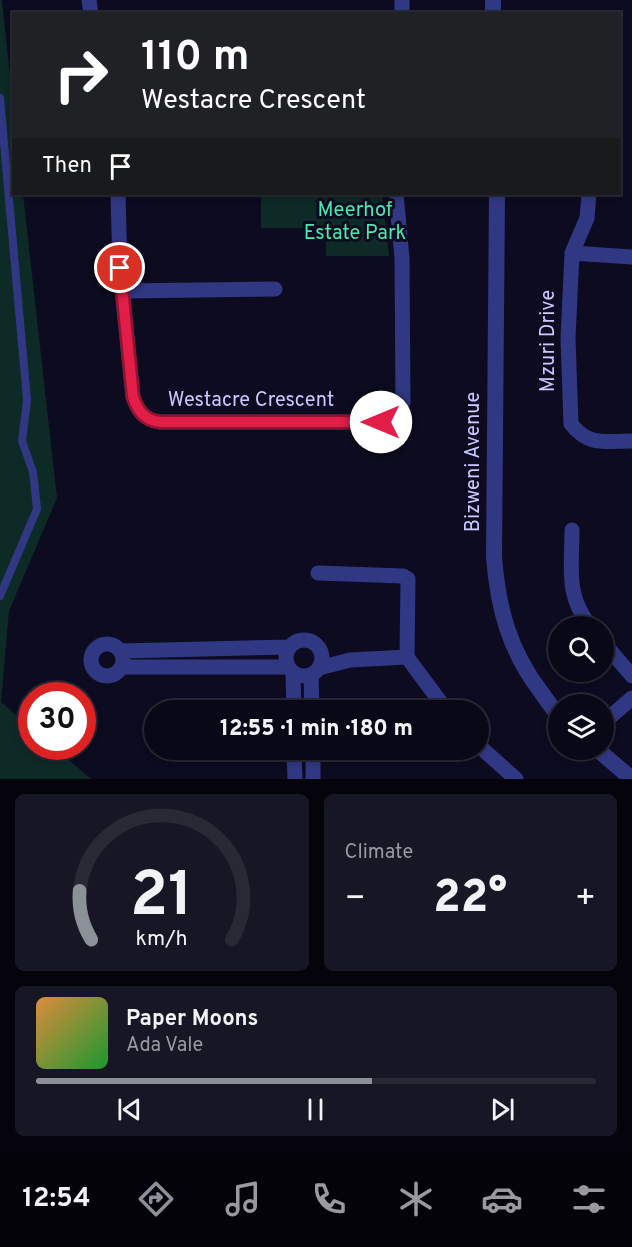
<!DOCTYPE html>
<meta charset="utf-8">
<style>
body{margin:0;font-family:Overpass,sans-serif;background:#171624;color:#f1f3f6;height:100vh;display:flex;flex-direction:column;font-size:22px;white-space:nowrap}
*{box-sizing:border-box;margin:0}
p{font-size:20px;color:#999aa1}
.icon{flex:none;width:33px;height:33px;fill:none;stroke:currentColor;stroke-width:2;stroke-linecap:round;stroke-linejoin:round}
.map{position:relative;height:779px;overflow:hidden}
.side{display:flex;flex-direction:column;gap:15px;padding:15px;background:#05040d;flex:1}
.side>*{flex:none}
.guide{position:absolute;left:12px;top:12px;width:609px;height:183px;border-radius:0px;box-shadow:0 3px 9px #0003,0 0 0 2px #292936;background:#202124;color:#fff;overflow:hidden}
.controls{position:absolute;left:548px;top:616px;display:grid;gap:12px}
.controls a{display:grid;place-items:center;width:66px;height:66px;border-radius:50%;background:#090817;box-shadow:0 3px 9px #0003,0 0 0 2px #292936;font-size:30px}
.speed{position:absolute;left:18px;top:682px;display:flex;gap:12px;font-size:30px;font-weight:700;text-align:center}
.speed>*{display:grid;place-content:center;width:78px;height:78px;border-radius:50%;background:#090817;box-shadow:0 3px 9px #0003,0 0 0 2px #292936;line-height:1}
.speed .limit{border:9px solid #d22;background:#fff;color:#111}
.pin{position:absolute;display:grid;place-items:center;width:51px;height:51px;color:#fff;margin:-26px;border:3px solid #fff;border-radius:50%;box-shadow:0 2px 6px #0007}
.me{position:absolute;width:66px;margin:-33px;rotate:270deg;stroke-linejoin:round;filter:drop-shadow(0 0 4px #0008)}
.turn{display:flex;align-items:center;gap:21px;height:126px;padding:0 30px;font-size:27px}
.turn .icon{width:78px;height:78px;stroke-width:2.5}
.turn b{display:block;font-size:42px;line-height:51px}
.then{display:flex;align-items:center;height:57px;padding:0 30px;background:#0003;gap:12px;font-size:22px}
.big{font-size:45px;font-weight:800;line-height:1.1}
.side .tile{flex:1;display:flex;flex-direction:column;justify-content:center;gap:9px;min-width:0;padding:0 21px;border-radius:9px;background:#171624}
.side .dial{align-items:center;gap:0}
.dial svg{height:156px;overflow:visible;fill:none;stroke:#292936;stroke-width:7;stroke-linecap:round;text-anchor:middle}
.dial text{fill:#f1f3f6;stroke:none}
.song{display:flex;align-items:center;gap:18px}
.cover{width:72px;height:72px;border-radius:9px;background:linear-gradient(135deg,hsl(30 70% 55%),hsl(130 70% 35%))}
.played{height:6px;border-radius:3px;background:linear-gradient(90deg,#8c9099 60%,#292936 60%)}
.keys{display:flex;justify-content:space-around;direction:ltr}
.heat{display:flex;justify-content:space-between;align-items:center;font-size:33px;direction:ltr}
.side .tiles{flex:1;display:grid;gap:15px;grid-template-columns:1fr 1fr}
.tile:last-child{grid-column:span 2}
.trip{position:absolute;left:144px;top:700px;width:345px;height:60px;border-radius:30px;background:#090817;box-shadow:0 3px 9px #0003,0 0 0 2px #292936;font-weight:800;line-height:60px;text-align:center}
.menu{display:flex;height:96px;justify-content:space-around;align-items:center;background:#040309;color:#999aa1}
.menu .icon{width:42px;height:42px}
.menu .selected{color:#8c9099}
.menu b{font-size:27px;color:#f1f3f6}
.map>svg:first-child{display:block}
.green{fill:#0d2a26}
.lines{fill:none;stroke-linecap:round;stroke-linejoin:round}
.service{stroke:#313883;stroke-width:8}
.minor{stroke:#313883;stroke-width:15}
.tertiary{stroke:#313883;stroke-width:16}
.route-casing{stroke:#92132f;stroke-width:15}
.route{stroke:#e11d48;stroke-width:10}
.labels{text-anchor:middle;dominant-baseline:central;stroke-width:6;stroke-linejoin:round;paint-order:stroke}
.park-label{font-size:20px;fill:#4be9af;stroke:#0c0b1f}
.street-label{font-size:20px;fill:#c9c9ff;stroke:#0c0b1f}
</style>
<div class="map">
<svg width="632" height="779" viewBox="0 0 632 779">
<rect width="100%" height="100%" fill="#0c0b1f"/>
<path class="green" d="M0,0H2L13,105L14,194H23L57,498L9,611L1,702L31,728L32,747H54L91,779H0Z
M261,194H382L389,256H326V228H261Z"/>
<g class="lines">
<path class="service" d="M0,98L27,400L22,441L33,472L37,509L0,596"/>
<path class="minor" d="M89,0L91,14
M402,14V0
M118,194L120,269L133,397C138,411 144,420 160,422H368C384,422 396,419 403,403L402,258L396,194
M589,194L587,218L572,253L568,338L571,424C589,447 606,441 632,441
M572,253L632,257
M122,291L275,289
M572,530C572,568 565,596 591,627
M318,573L403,576L408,579L407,657
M286 658a18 18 0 1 1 36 0a18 18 0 1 1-36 0Z
M603,642L632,676
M91 660a16 16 0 1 1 32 0a16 16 0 1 1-32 0Z
M121,651L289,647
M407,657L447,711
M122,667H288
M319,668L350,660L407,657
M293,673L294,711
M311,675L312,711
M603,723L632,698
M478,745L516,779
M294,750L295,779
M313,750V779"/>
<path class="tertiary" d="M493,14V0
M497,194L494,557C498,608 509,650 541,692C546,699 551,707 558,714
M598,750L632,779"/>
</g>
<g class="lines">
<defs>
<path id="route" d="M120,268L133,397C138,411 144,420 160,422H381"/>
</defs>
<use href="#route" class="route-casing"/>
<use href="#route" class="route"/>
</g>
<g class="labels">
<g class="park-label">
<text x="355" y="211">Meerhof<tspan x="355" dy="23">Estate Park</tspan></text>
</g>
<g class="street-label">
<text transform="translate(549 341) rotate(-90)">Mzuri Drive</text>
<text x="251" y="401">Westacre Crescent</text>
<text transform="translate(474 462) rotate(-90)">Bizweni Avenue</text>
</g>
</g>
</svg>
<div class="controls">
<a><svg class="icon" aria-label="search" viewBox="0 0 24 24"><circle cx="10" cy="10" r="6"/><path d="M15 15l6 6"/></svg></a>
<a><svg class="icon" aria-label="layers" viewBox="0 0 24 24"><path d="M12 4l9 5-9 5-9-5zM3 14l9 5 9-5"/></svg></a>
</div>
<div class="speed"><div class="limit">30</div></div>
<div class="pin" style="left:120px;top:268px;background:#d93025"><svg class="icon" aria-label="arrive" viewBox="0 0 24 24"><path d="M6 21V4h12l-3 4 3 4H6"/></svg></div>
<svg class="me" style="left:381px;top:422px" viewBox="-20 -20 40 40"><circle r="19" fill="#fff"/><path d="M0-13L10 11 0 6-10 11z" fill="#e11d48"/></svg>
<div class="trip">12:55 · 1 min · 180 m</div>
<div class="guide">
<div class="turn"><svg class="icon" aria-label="right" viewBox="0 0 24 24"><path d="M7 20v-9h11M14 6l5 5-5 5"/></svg><div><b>110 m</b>Westacre Crescent</div></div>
<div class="then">Then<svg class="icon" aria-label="arrive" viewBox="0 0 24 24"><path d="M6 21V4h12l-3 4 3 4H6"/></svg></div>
</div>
</div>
<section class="side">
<div class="tiles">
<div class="tile dial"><svg viewBox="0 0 100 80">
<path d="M14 69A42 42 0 1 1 86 69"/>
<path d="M14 69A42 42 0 0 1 8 44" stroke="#8c9099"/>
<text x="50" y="56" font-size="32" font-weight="700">21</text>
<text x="50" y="72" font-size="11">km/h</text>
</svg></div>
<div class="tile"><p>Climate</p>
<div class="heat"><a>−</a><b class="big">22°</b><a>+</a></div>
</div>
<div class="tile">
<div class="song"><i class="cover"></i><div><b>Paper Moons</b><p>Ada Vale</p></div></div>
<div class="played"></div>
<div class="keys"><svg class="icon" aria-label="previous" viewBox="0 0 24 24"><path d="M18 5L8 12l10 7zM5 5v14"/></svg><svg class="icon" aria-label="pause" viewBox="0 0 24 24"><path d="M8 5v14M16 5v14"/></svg><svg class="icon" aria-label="next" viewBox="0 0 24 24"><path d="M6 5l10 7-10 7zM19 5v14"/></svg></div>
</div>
</div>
</section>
<nav class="menu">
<b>12:54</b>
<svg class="icon selected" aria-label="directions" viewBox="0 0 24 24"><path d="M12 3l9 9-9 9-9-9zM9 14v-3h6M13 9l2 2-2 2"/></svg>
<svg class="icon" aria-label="music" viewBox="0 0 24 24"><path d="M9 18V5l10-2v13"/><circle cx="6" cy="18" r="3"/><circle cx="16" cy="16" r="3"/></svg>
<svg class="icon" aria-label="phone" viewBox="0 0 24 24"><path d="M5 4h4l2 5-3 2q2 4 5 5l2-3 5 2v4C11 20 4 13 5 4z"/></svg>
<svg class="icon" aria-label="climate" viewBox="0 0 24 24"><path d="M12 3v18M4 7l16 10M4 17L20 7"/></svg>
<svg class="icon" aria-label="car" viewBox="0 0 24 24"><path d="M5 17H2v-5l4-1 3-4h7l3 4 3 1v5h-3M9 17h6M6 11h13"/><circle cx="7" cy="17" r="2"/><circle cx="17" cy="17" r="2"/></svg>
<svg class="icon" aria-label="filters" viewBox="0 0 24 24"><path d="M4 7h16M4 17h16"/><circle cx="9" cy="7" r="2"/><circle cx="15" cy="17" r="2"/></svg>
</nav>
